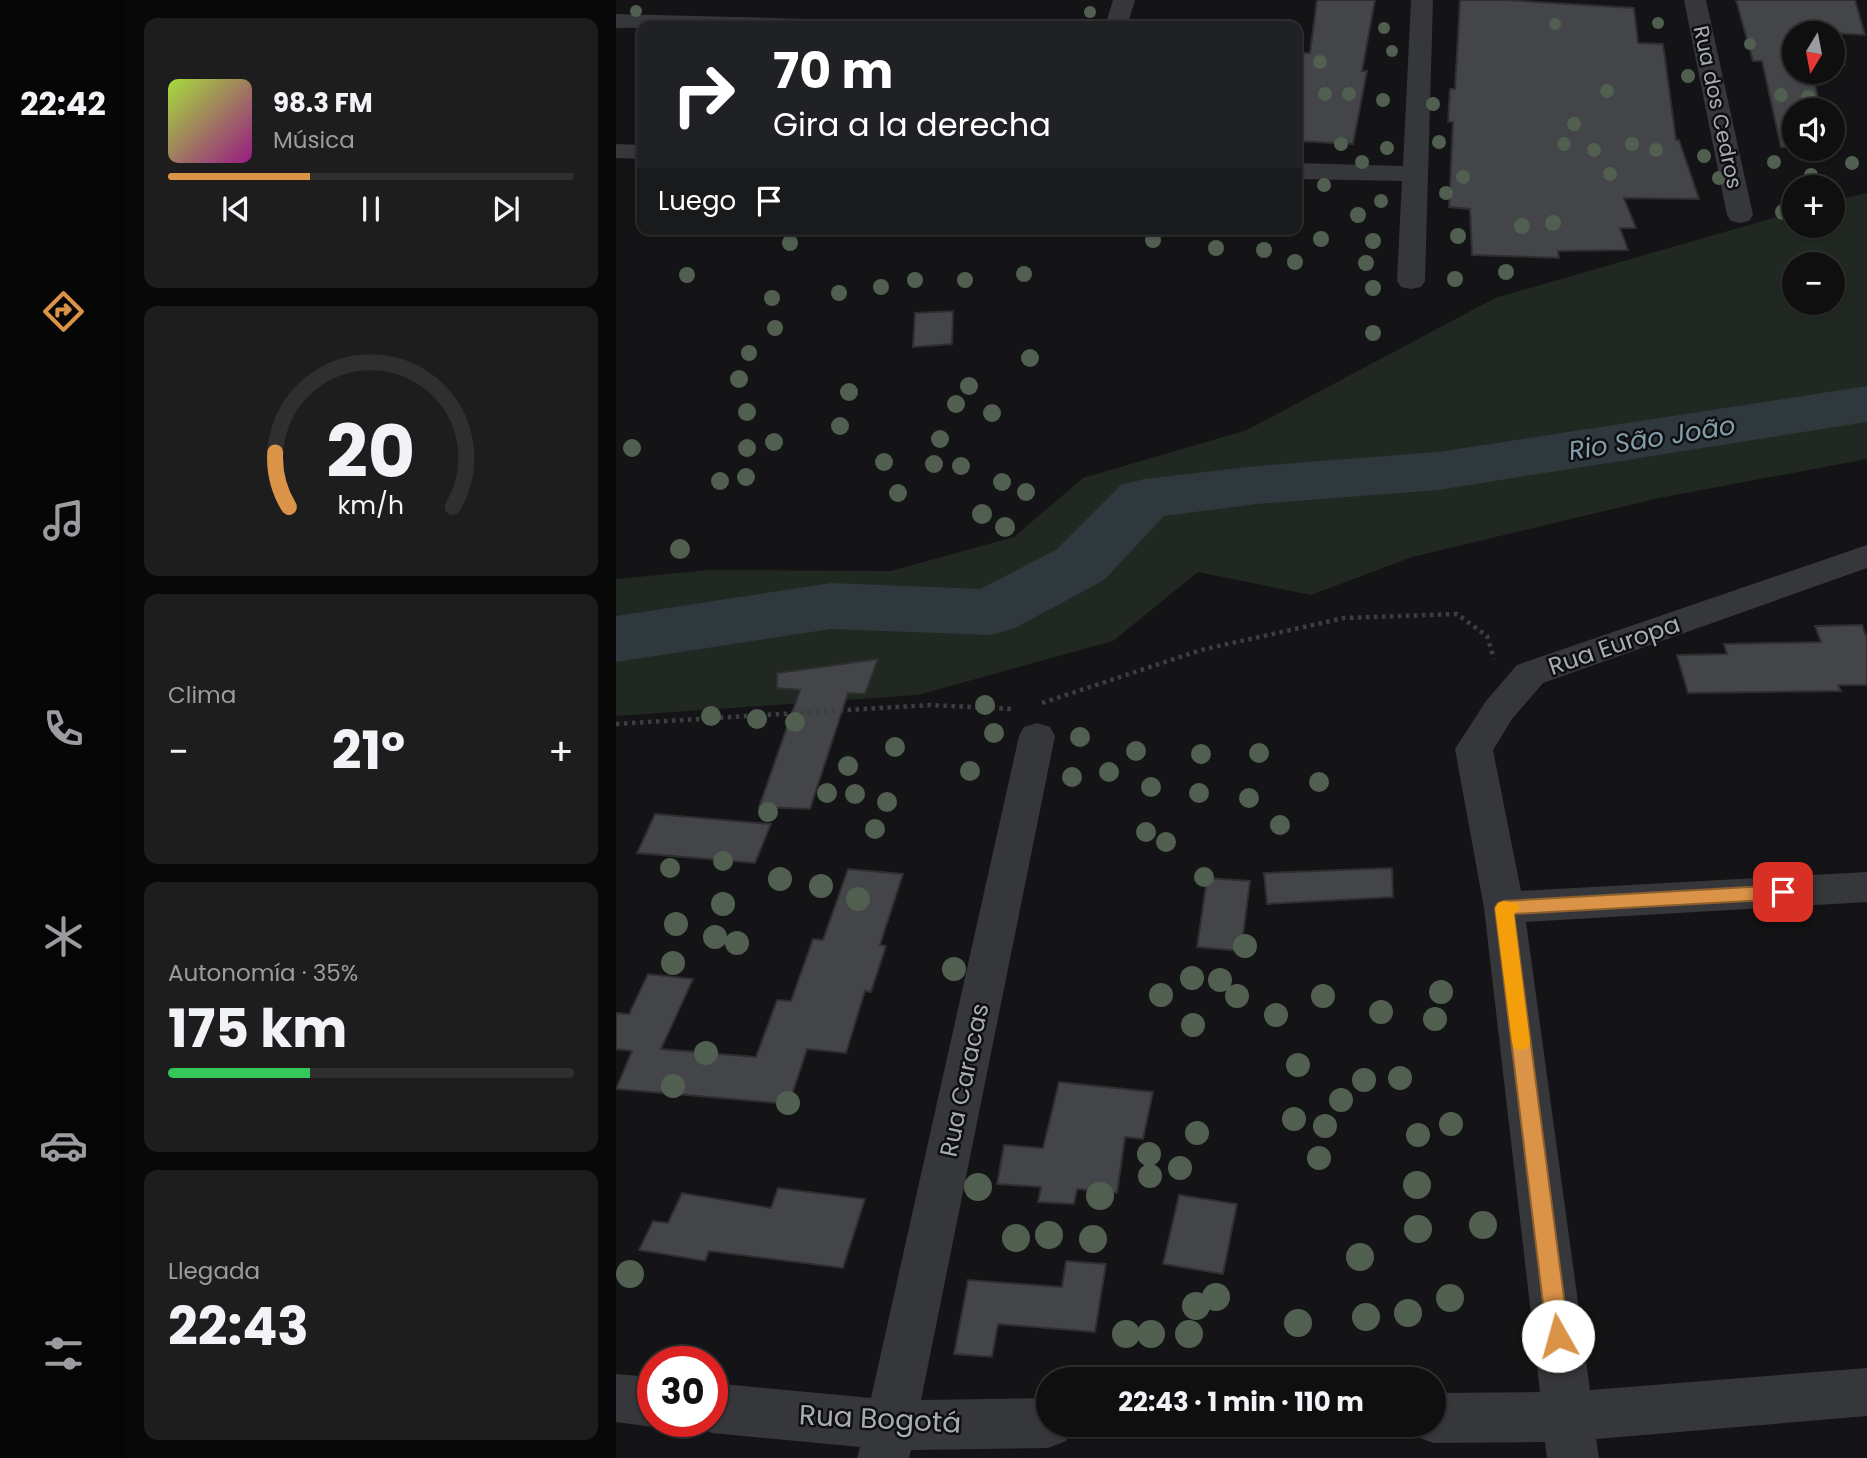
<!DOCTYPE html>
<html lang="es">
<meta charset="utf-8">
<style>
body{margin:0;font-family:Poppins,sans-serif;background:#1d1d1e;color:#f1f3f6;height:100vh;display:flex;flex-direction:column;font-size:26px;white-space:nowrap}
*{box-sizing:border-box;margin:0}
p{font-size:23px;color:#9b9c9f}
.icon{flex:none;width:38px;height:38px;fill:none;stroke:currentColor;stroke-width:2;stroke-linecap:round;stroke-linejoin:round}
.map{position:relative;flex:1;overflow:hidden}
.drawer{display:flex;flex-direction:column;gap:18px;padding:18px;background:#080809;width:490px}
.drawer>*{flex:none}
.top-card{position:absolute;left:21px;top:21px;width:665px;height:214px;border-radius:14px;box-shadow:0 2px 5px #0004,0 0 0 2px #2f2f30;background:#202124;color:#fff;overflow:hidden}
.needle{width:46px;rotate:190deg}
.tools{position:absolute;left:1166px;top:21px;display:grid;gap:14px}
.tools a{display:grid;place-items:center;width:63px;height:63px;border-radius:50%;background:#0f0f10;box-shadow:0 2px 5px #0004,0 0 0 2px #2f2f30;font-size:35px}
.speed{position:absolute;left:21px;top:1346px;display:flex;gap:14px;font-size:35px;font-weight:700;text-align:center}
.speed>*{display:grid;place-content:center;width:91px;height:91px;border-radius:50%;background:#0f0f10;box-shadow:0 2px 5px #0004,0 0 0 2px #2f2f30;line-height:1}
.speed .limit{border:10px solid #d22;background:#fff;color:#111}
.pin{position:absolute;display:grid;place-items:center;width:60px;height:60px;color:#fff;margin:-30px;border-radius:14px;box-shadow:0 4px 10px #0006}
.me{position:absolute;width:77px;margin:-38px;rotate:353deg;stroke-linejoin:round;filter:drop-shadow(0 0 5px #0008)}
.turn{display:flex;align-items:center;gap:24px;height:147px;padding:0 21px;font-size:32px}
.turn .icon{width:91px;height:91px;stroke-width:2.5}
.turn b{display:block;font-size:49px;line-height:60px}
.then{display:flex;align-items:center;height:66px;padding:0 21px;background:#0003;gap:14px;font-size:26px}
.big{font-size:52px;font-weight:700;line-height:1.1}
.drawer .card{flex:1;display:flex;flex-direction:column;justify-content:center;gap:10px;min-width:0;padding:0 24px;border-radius:14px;background:#1d1d1e}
.drawer .dial{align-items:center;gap:0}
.dial svg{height:182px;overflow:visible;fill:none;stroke:#2f2f30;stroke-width:7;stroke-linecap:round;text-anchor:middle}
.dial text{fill:#f1f3f6;stroke:none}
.song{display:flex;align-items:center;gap:21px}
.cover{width:84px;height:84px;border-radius:10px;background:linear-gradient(135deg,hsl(80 70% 55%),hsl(310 70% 35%))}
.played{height:7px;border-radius:4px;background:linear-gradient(90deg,#da9347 35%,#2f2f30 35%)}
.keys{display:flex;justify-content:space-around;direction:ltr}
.heat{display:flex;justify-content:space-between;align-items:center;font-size:38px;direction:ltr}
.charge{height:10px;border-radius:5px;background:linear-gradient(90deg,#34c759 35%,#2f2f30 0)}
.trip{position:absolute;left:420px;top:1367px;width:410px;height:70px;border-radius:35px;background:#0f0f10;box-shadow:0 2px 5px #0004,0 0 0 2px #2f2f30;font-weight:700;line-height:70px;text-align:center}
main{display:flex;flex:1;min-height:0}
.tabs{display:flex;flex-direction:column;width:126px;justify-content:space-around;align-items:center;background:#060606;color:#9b9c9f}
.tabs .icon{width:49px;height:49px}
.tabs .selected{color:#da9347}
.tabs b{font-size:32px;color:#f1f3f6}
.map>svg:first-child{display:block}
.green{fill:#212821;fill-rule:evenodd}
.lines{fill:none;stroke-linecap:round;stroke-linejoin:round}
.river{fill:#2f383d;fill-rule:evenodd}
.building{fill:#434548;stroke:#2f2f31;stroke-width:2}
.path{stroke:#3c3e41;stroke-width:4.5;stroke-dasharray:3.5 4.5;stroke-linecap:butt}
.street{fill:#36373a;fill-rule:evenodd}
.tree{fill:#515f51}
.route{fill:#da9347;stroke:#8e602e;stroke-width:2}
.slow{fill:#f59e0b}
.labels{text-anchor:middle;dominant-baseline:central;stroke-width:5;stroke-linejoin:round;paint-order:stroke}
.far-street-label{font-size:21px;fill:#a8adb4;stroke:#0f0f11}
.street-label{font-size:24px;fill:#a8adb4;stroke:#0f0f11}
.water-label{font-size:26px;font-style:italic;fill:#839eab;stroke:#0f0f11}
.near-street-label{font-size:28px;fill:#a8adb4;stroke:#0f0f11}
</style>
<main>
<nav class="tabs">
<b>22:42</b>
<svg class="icon selected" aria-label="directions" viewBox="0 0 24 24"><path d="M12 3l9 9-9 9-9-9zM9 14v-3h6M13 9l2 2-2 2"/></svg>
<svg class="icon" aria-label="music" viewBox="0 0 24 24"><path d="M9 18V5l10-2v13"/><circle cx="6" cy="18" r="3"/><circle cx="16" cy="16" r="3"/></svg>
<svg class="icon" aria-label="phone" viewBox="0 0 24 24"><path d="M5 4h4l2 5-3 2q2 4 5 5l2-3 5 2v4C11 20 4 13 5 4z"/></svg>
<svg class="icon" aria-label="climate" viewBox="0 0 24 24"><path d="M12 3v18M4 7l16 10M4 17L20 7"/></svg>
<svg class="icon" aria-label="car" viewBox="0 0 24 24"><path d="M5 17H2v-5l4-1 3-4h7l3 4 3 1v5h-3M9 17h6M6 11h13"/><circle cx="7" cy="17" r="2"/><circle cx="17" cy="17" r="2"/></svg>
<svg class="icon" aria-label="filters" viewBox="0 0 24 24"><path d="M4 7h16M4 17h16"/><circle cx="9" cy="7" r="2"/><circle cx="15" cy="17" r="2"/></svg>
</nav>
<section class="drawer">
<div class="card">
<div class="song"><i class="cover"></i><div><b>98.3 FM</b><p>Música</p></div></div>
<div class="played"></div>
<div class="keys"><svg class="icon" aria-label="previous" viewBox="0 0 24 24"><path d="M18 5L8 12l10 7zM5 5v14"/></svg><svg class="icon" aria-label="pause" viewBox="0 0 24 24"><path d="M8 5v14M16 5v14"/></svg><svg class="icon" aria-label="next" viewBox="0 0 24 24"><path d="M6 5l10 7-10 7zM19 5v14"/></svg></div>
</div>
<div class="card dial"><svg viewBox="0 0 100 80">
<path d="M14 69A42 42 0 1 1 86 69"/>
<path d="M14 69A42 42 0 0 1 8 45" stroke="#da9347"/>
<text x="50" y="56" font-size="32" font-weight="700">20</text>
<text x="50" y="72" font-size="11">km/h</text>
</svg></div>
<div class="card"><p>Clima</p>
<div class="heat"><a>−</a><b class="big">21°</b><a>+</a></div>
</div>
<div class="card"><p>Autonomía · 35%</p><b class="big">175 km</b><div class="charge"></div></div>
<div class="card"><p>Llegada</p><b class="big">22:43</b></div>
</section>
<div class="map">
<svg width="1251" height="1458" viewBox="0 0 1251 1458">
<rect width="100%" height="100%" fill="#141416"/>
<path class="green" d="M1251,193V459L1043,498L796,557L695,595L582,572L497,641L302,695L0,716V579L93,570L275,571L398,537L467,478L631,430L879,298L1178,212V226H1216V201ZM1178,264H1216V303H1178Z"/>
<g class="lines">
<path class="river" d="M1251,386V422L822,490L641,504L548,516L488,580L399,628L375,635L215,629L0,662V616L215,583L364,589L440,550L505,485L528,479L641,466L822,452Z"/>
</g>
<path class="building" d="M701,0H759L746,71H751L737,144L681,141V53H694Z
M844,0H889L1018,8L1022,43L1047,44L1060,140H1063L1083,199L1008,198L1020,228H1004L1012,250L942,251L943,258L856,255L854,209L833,207L837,122H832L834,89H839Z
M1120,0H1239L1249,35L1218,33L1229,65L1216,64V33H1178V72H1196L1205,110H1178V147H1165L1146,61H1137Z
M337,311L336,344L297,347L299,313Z
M1246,625L1251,638V685H1222L1225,691L1072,693L1061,655L1111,654L1108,644L1205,642L1199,626Z
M262,659L249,694L232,693L194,809L143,807L184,690L161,688V673Z
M39,814L155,824L139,863L21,853Z
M776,868L777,897L651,904L648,873Z
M232,869L287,874L264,945L270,946L255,992L249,991L230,1053L191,1049L173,1104L0,1089L16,1051L0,1049V1013L13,1014L32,974L77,979L45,1049L140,1057L161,1000L175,1001L197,939L207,940Z
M591,878L634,881L625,951L581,947Z
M443,1082L537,1092L527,1139L509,1137L501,1193L461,1189L458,1204L422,1202L425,1187L381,1184L388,1145L427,1148Z
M162,1188L249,1199L227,1268L93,1251L89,1261L23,1250L37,1221L52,1223L66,1193L155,1208Z
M563,1195L621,1204L607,1274L547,1264Z
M450,1261L490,1264L479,1332L382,1324L376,1357L338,1354L352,1280L446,1287Z"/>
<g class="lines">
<path class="path" d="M426,703L585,650L728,618L841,614L871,636L878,659
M0,724L314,705L397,709"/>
<path class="street" d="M497,0H519L511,26H489Z
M795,0H817L809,281L805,287L795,289L785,287L781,281L786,181L681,179V163L787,166Z
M1068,0H1090L1137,215L1133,221L1124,223L1115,221L1111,215Z
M0,14L192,19L200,21L203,26L0,28Z
M0,144L26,145V159L0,158Z
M1251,545V568L927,683L896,719L877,750L905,891L1251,872V902L910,922L974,1390L1251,1368V1416L980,1439L983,1458H931L929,1442L817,1443L799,1436L794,1424H817V1393L924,1392L868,908L839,749L870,701L901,665Z
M421,723L434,727L439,736L305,1400L432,1398V1424H457L450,1441L432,1448L295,1450L293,1458H241L244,1447L96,1433L78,1425L76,1421H96V1383L255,1398L403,736L408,727Z
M0,1374L37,1377V1421H51L37,1427L0,1422Z"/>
</g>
<g class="tree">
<circle cx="20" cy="11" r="6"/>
<circle cx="474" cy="12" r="6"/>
<circle cx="1042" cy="23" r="6"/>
<circle cx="939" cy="24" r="6"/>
<circle cx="768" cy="28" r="6"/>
<circle cx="1134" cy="44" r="6"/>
<circle cx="776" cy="51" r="6"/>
<circle cx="704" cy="62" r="7"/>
<circle cx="1072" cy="76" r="7"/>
<circle cx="991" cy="91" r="7"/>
<circle cx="709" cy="94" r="7"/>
<circle cx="733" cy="94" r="7"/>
<circle cx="1165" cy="95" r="7"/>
<circle cx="1192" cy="97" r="7"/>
<circle cx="767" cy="100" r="7"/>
<circle cx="817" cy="104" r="7"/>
<circle cx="958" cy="124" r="7"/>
<circle cx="823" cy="142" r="7"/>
<circle cx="725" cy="144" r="7"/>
<circle cx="948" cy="144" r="7"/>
<circle cx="1016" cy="144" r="7"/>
<circle cx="771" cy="148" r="7"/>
<circle cx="978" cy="150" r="7"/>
<circle cx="1040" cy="150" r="7"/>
<circle cx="1088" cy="156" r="7"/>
<circle cx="746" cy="162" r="7"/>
<circle cx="1158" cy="162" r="7"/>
<circle cx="1236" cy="163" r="7"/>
<circle cx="994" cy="174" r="7"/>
<circle cx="1195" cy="175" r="7"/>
<circle cx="847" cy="177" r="7"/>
<circle cx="1103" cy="178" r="7"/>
<circle cx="708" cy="185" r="7"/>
<circle cx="830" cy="193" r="7"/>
<circle cx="765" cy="201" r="7"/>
<circle cx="1167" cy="212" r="8"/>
<circle cx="742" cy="215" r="8"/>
<circle cx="937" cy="223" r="8"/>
<circle cx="906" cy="226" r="8"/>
<circle cx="842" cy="236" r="8"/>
<circle cx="705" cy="239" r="8"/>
<circle cx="537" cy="240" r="8"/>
<circle cx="757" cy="241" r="8"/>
<circle cx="174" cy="243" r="8"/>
<circle cx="600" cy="248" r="8"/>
<circle cx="648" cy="250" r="8"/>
<circle cx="679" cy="262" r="8"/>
<circle cx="750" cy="263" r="8"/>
<circle cx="890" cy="272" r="8"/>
<circle cx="408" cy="274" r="8"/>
<circle cx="71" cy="275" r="8"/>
<circle cx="839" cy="279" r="8"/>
<circle cx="299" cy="280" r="8"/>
<circle cx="349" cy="280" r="8"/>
<circle cx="265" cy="287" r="8"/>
<circle cx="757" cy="288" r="8"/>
<circle cx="223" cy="293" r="8"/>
<circle cx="156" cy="298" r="8"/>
<circle cx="159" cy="328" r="8"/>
<circle cx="757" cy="333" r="8"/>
<circle cx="133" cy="353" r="8"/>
<circle cx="414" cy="358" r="9"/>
<circle cx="123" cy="379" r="9"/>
<circle cx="353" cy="386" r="9"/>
<circle cx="233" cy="392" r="9"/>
<circle cx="340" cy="404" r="9"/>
<circle cx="131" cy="412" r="9"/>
<circle cx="376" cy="413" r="9"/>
<circle cx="224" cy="426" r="9"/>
<circle cx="324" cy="439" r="9"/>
<circle cx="158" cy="442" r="9"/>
<circle cx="16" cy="448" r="9"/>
<circle cx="131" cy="448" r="9"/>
<circle cx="268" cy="462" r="9"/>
<circle cx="318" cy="464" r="9"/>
<circle cx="345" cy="466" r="9"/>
<circle cx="130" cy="477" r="9"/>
<circle cx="104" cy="481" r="9"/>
<circle cx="386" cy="482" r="9"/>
<circle cx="410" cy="492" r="9"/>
<circle cx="282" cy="493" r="9"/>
<circle cx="366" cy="514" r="10"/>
<circle cx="389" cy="527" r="10"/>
<circle cx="64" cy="549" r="10"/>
<circle cx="369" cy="705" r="10"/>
<circle cx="95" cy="716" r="10"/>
<circle cx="141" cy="719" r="10"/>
<circle cx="179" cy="722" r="10"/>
<circle cx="378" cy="733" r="10"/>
<circle cx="464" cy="737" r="10"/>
<circle cx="279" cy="747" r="10"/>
<circle cx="520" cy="751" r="10"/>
<circle cx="643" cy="753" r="10"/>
<circle cx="585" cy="754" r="10"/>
<circle cx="232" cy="766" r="10"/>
<circle cx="354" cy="771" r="10"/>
<circle cx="493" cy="772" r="10"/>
<circle cx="456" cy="777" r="10"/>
<circle cx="703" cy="782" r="10"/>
<circle cx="535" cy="787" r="10"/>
<circle cx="211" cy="793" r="10"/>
<circle cx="583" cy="793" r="10"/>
<circle cx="239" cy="794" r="10"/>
<circle cx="633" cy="798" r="10"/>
<circle cx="271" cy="802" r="10"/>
<circle cx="152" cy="812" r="10"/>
<circle cx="664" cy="825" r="10"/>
<circle cx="259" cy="829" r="10"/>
<circle cx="530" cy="832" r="10"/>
<circle cx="550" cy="842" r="10"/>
<circle cx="107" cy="861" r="10"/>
<circle cx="54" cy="868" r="10"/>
<circle cx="588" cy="877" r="10"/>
<circle cx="164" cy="879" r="12"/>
<circle cx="205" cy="886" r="12"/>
<circle cx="242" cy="899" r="12"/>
<circle cx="107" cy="904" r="12"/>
<circle cx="60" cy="924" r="12"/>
<circle cx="99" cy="937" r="12"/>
<circle cx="121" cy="943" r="12"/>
<circle cx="629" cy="946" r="12"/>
<circle cx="57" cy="963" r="12"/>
<circle cx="338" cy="969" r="12"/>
<circle cx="576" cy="978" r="12"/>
<circle cx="604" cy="980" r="12"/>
<circle cx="825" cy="992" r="12"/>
<circle cx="545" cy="995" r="12"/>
<circle cx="621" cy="996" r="12"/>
<circle cx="707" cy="996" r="12"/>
<circle cx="765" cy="1012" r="12"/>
<circle cx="660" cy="1015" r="12"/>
<circle cx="819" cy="1019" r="12"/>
<circle cx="577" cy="1025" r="12"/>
<circle cx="90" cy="1053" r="12"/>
<circle cx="682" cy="1065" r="12"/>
<circle cx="784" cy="1078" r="12"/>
<circle cx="748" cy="1080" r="12"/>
<circle cx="57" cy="1086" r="12"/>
<circle cx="725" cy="1100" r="12"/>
<circle cx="172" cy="1103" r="12"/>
<circle cx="678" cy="1119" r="12"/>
<circle cx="835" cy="1124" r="12"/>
<circle cx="709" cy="1126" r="12"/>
<circle cx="581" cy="1133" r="12"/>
<circle cx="802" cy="1135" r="12"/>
<circle cx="533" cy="1154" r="12"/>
<circle cx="703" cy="1158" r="12"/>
<circle cx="564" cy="1168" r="12"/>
<circle cx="534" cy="1176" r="12"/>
<circle cx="801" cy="1185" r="14"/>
<circle cx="362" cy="1187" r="14"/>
<circle cx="484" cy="1196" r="14"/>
<circle cx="867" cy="1225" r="14"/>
<circle cx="802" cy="1229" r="14"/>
<circle cx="433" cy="1235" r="14"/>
<circle cx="400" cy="1238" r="14"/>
<circle cx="477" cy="1239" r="14"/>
<circle cx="744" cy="1257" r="14"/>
<circle cx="14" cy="1274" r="14"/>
<circle cx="600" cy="1297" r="14"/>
<circle cx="834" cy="1298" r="14"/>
<circle cx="580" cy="1306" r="14"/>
<circle cx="792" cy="1313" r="14"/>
<circle cx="750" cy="1317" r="14"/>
<circle cx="682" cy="1323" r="14"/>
<circle cx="510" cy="1334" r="14"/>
<circle cx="535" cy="1334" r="14"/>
<circle cx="573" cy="1334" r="14"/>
</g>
<path class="route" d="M1167,885L1173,887L1176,892L1173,897L1167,899L898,914L953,1336L949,1343L942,1346L934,1343L931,1336L879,908L882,903L888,901Z"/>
<path class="slow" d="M888,901L901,903L904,908L898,914L914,1042L912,1048L905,1050L898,1048L896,1042L879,908L882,903Z"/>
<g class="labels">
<g class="far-street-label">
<text transform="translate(1102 107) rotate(78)">Rua dos Cedros</text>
</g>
<g class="street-label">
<text transform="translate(998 645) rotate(-19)">Rua Europa</text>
<text transform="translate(348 1080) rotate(-78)">Rua Caracas</text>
</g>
<g class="water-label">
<text transform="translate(1036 438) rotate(-9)">Rio São João</text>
</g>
<g class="near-street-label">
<text transform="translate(264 1419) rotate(3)">Rua Bogotá</text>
</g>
</g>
</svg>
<div class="tools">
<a><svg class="needle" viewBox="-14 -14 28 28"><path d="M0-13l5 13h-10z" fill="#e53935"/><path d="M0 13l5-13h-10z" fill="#9b9c9f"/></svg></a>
<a><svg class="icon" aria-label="sound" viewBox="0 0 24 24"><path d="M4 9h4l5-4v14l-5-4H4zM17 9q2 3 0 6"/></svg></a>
<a>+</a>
<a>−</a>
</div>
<div class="speed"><div class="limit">30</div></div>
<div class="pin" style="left:1167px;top:892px;background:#d93025"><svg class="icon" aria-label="arrive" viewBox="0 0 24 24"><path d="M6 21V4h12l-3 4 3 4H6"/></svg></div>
<svg class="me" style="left:942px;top:1336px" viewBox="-20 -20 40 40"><circle r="19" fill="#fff"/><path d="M0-13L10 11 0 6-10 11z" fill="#da9347"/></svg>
<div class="trip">22:43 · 1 min · 110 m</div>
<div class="top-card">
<div class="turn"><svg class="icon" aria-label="right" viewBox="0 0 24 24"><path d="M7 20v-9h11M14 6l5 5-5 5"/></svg><div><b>70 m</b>Gira a la derecha</div></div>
<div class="then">Luego<svg class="icon" aria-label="arrive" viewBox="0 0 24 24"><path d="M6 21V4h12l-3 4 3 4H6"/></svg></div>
</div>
</div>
</main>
